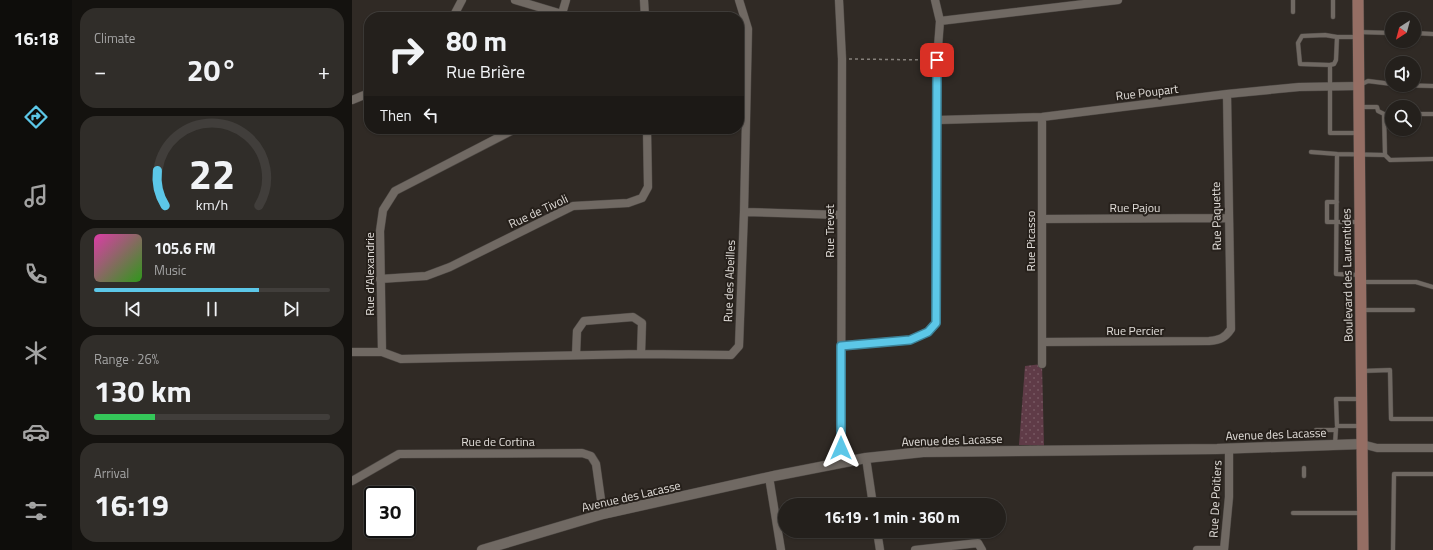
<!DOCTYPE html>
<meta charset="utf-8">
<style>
body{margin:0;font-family:"Titillium Web",sans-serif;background:#302d29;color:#f1f3f6;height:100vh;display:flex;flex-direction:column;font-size:15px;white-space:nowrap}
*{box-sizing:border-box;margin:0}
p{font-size:13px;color:#a3a3a3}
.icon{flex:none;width:22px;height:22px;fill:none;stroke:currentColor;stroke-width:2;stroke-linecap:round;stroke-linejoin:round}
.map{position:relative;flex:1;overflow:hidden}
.side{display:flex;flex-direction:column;gap:8px;padding:8px;background:#14120f;width:280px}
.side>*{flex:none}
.guide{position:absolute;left:12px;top:12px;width:380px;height:122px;border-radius:16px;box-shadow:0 1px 3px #0004,0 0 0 1px #413e3b;background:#24201c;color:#f1f3f6;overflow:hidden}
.needle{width:26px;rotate:216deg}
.buttons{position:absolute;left:1033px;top:12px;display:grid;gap:8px}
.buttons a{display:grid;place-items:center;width:36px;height:36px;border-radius:50%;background:#24201c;box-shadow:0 1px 3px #0004,0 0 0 1px #413e3b;font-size:20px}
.speed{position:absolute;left:12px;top:486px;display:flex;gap:8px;font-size:20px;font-weight:700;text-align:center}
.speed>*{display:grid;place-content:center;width:52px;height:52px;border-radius:50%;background:#24201c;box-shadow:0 1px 3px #0004,0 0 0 1px #413e3b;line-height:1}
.speed .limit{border:2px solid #111;border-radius:6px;background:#fff;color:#111}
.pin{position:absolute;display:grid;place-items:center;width:34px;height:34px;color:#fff;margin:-17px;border-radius:8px;box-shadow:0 2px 6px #0006}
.me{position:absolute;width:44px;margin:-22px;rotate:0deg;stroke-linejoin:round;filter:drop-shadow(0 0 3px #0008)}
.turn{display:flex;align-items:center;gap:14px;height:84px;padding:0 16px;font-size:18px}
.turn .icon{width:52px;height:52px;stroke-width:2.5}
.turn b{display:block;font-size:28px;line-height:34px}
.then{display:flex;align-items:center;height:38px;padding:0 16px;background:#0003;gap:8px;font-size:15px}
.big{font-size:30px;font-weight:700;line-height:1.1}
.side .card{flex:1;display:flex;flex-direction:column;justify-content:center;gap:6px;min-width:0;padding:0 14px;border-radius:16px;background:#302d29}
.side .dial{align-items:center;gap:0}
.dial svg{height:104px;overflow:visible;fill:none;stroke:#413e3b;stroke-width:7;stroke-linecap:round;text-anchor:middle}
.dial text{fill:#f1f3f6;stroke:none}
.song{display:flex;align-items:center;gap:12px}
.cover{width:48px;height:48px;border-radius:6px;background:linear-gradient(135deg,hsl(320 70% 55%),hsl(110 70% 35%))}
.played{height:4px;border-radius:2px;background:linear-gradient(90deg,#5cc7e8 70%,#413e3b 70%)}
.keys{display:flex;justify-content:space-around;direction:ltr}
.heat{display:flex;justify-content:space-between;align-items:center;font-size:22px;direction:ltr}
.charge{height:6px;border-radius:3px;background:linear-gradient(90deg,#34c759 26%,#413e3b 0)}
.trip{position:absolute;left:426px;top:498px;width:228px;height:40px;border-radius:20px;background:#24201c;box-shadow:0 1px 3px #0004,0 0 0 1px #413e3b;font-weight:700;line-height:40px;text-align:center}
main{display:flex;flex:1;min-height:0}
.tabs{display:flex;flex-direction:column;width:72px;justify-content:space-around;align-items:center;background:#0e0d0b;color:#a3a3a3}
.tabs .icon{width:28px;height:28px}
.tabs .current{color:#5cc7e8}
.tabs b{font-size:18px;color:#f1f3f6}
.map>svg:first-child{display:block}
.park{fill:url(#park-dots)}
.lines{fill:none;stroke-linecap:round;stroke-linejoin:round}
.service-casing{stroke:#4c4743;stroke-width:5}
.minor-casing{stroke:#4c4743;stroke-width:9}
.tertiary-casing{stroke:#4c4743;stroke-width:11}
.secondary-casing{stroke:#4c4743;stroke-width:12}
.path{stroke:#85807b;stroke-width:1.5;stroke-dasharray:3 3;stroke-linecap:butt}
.service{stroke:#706963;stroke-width:4}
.minor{stroke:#706963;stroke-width:8}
.tertiary{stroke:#706963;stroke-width:10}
.secondary{stroke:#956e64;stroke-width:11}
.route-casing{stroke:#3c8197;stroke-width:10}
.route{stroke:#5cc7e8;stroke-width:7}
.labels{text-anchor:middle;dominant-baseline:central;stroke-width:4;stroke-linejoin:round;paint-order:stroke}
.street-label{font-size:12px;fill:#e1ddd9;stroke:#26201b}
</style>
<main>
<nav class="tabs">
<b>16:18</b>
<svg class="icon current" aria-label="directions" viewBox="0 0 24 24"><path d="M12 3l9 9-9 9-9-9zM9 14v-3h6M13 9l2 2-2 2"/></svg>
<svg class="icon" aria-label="music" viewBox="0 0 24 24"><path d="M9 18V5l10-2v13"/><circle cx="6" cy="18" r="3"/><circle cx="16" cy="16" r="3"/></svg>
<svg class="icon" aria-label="phone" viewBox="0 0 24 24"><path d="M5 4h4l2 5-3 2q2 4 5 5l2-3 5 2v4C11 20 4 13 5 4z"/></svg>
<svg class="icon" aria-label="climate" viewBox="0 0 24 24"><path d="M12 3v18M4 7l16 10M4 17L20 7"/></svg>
<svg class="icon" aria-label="car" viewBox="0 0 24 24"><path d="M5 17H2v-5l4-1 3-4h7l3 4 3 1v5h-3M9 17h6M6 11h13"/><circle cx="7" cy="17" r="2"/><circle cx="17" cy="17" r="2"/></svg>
<svg class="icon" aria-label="filters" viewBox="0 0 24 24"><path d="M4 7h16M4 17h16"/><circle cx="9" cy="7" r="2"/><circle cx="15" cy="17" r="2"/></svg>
</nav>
<section class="side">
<div class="card"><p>Climate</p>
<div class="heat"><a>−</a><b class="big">20°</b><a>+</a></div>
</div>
<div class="card dial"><svg viewBox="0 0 100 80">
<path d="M14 69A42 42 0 1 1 86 69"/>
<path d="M14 69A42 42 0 0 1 8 42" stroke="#5cc7e8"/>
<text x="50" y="56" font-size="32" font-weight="700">22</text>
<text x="50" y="72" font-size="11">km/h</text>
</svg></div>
<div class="card">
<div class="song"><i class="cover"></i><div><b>105.6 FM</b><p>Music</p></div></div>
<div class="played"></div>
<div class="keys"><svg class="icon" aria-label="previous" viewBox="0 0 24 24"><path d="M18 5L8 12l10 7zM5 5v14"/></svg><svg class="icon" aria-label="pause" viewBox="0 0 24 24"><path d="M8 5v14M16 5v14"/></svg><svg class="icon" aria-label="next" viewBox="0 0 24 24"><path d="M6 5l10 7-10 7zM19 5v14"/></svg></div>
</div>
<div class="card"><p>Range · 26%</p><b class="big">130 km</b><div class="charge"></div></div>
<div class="card"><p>Arrival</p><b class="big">16:19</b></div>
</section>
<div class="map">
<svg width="1081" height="550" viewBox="0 0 1081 550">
<defs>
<pattern id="park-dots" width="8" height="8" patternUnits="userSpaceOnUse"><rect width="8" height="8" fill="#5f3b47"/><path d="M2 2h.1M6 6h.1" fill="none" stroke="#765761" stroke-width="1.8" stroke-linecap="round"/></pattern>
</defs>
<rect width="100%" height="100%" fill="#302a25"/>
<path class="park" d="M690,364L692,446L667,445L673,366Z"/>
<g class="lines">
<defs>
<path id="service" d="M941,0V12
M981,0V17
M1006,32L1040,33
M1062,33L1081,34
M1006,37H985L984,60L982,64L978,65V133H1006
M978,65L948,64L946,43L950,36L973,35L985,37
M1008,85L1016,81L1040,84
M1044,85L1081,86
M1032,114L1040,115
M1062,114H1081
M959,152L985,154
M1033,155L1038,160L1081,159
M985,202H975V222H1006
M1008,275L984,274L985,154L1033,155L1032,114L1026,111L1025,107H1008
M1009,282H1064L1081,287
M1010,310H1061
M1010,371L1038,370L1039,419H1081
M1009,426H985L984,399H1009
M964,430H984
M983,444L984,429
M952,468V476
M941,513H1011
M1041,550L1042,474H1081"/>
<path id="minor" d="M163,0L210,14
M292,0L293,17
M387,0L396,29L392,212
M487,0L490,59L489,462
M101,17L110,0
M209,17L214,0
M588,21L766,0
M0,100L17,93
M690,117V364
M586,120L690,117L875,94L947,87L1006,86
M690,219L876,218
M28,279L74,276L98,267L221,206L276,203L290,198L296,187L295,129
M690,342L857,341C868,340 873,338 879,329L875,94
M489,346L558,340L576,332L584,323L585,60L588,21L583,0
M0,352H30L49,359L289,354L379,355L387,346L392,212L489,215
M30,352L28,231L31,210L43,191L163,129
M224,355L225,331L232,321L281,317L290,323L289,354
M1010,444L1025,448H1081
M514,458L521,505
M417,477L429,550
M0,481L47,454L230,453L239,456L244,464L251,514
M525,531L528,550
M563,550L626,543L630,550
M845,550H872
M872,550L877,497V448"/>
<path id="tertiary" d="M130,550L251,514L422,476L514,458L571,452L865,449L1010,444"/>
<path id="secondary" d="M1006,0L1011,550"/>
</defs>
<use href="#service" class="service-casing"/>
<use href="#minor" class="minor-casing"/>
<use href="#tertiary" class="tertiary-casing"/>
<use href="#secondary" class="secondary-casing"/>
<path class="path" d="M497,59L578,60"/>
<use href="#service" class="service"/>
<use href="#minor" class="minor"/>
<use href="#tertiary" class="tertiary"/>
<use href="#secondary" class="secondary"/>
</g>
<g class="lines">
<defs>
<path id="route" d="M489,448V346L558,340L576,332L584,323L585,60"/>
</defs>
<use href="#route" class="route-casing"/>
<use href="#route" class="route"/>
</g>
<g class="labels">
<g class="street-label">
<text transform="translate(795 92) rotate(-7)">Rue Poupart</text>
<text x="783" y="207">Rue Pajou</text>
<text transform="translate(186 211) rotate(-25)">Rue de Tivoli</text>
<text transform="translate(864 216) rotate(-91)">Rue Paquette</text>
<text transform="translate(477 231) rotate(-90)">Rue Trevet</text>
<text transform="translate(678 241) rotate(-90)">Rue Picasso</text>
<text transform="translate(17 274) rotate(-90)">Rue d'Alexandrie</text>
<text transform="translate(995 275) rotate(-91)">Boulevard des Laurentides</text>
<text transform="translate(377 281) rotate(-88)">Rue des Abeilles</text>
<text x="783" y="330">Rue Percier</text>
<text transform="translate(924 434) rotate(-2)">Avenue des Lacasse</text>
<text transform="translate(600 440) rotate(-2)">Avenue des Lacasse</text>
<text x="146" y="441">Rue de Cortina</text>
<text transform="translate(279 496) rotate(-13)">Avenue des Lacasse</text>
<text transform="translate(863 499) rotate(-87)">Rue De Poitiers</text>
</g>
</g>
</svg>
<div class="buttons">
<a><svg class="needle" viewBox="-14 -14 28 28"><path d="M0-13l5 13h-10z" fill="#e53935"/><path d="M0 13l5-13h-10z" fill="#a3a3a3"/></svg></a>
<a><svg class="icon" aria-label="sound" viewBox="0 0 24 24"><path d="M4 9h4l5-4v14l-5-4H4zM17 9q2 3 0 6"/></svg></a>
<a><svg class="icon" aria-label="search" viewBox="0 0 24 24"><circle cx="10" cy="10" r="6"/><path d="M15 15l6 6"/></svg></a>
</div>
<div class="speed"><div class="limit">30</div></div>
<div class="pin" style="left:585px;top:60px;background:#d93025"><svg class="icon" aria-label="arrive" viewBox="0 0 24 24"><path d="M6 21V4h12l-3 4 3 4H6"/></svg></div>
<svg class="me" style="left:489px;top:448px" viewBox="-20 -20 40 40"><path d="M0-17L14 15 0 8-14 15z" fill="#5cc7e8" stroke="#fff" stroke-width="4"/></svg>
<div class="trip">16:19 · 1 min · 360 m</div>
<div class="guide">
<div class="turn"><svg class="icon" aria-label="right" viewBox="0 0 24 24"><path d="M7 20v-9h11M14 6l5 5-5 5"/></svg><div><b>80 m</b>Rue Brière</div></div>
<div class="then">Then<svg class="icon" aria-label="left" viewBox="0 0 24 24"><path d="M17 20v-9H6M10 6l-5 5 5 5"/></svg></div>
</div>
</div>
</main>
